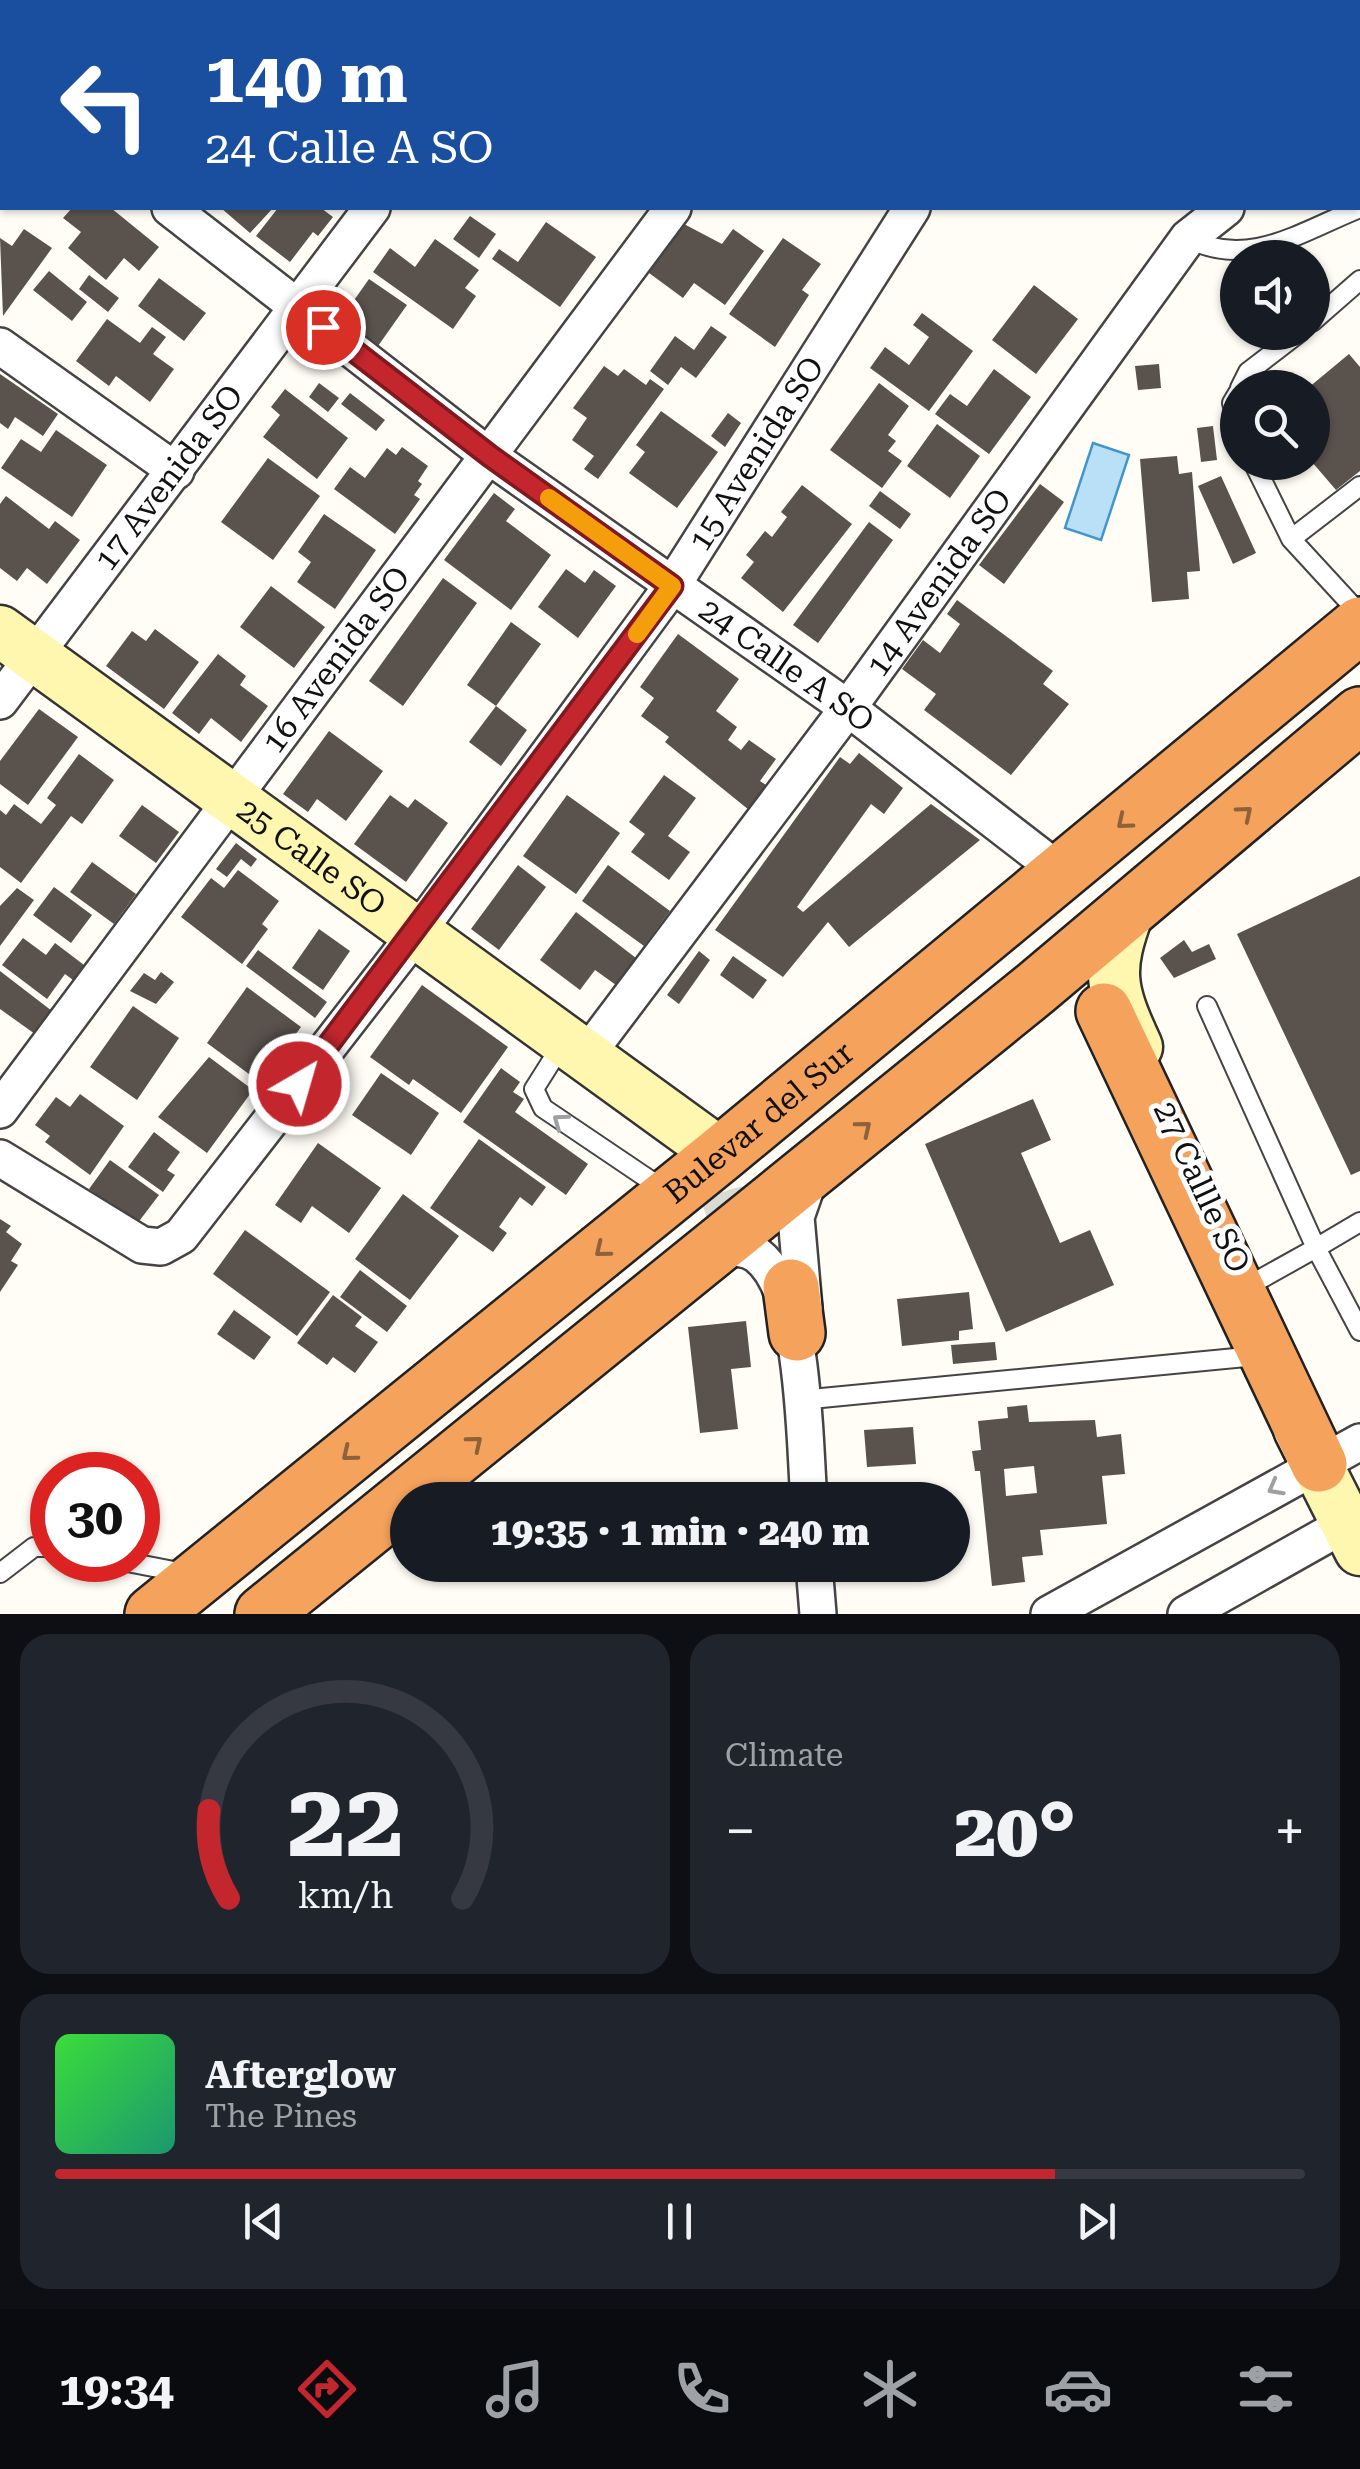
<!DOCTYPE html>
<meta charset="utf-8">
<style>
body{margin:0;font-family:"Roboto Serif",serif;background:#20242c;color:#f1f3f6;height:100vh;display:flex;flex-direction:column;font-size:38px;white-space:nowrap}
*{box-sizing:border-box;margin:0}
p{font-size:32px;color:#9ea1a6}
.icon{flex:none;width:55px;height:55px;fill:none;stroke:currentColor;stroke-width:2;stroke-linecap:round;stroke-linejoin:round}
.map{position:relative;height:1614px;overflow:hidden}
.panel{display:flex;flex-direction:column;gap:20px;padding:20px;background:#0d0f14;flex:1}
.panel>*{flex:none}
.top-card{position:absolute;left:0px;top:0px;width:1360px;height:210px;box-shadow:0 2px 8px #0004;background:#1a4fa0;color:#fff;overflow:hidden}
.fabs{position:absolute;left:1220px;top:240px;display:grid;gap:20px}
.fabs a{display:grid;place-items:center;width:110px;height:110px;border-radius:50%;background:#171b24;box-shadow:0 2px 8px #0004;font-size:50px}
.speed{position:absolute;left:30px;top:1452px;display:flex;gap:20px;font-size:50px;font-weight:700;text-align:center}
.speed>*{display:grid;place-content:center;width:130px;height:130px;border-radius:50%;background:#171b24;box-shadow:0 2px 8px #0004;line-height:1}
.speed .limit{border:15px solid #d22;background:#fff;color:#111}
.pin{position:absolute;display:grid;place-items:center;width:85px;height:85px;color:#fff;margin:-42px;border:5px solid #fff;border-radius:50%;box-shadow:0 2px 10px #0007}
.me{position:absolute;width:110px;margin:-55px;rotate:38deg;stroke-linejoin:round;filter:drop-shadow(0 0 8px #0008)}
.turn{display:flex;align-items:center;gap:35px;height:210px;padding:0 40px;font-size:45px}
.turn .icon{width:130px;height:130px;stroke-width:2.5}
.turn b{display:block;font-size:70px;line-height:85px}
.big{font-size:75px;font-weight:800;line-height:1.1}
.panel .card{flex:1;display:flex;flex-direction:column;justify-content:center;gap:15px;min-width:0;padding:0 35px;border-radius:30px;background:#20242c}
.panel .dial{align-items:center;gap:0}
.dial svg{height:260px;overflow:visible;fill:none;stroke:#363941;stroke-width:7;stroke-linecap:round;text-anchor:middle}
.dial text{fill:#f1f3f6;stroke:none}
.song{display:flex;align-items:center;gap:30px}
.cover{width:120px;height:120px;border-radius:15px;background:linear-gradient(135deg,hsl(120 70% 55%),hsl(160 70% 35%))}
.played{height:10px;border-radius:5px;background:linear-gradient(90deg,#c4262e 80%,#363941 80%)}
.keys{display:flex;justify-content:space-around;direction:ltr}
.heat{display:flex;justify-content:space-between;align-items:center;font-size:55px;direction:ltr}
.panel .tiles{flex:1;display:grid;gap:20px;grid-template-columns:1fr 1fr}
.card:last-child{grid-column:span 2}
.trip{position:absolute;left:390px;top:1482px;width:580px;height:100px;border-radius:50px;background:#171b24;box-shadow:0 2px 8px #0004;font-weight:800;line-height:100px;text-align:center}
.tabs{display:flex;height:160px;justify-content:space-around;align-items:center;background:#090b0e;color:#9ea1a6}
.tabs .icon{width:70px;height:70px}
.tabs .selected{color:#c4262e}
.tabs b{font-size:45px;color:#f1f3f6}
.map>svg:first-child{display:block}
.water{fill:#b9e0f7;stroke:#3f96cf;stroke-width:2.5}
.building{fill:#5a524d;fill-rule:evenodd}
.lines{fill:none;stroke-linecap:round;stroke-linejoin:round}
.highway-tunnel{stroke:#dbdad3;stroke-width:55;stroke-dasharray:55 28;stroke-linecap:butt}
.lane-casing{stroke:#444;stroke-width:22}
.street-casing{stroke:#444;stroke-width:40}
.secondary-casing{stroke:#333;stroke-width:55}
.highway-casing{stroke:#222;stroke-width:60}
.lane{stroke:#fff;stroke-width:18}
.street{stroke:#fff;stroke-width:35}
.secondary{stroke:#fff6b0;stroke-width:50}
.highway{stroke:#f5a25d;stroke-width:55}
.oneway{stroke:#8e613b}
.oneway2{stroke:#a0a0a0}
.route-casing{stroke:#7f191e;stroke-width:25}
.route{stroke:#c4262e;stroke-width:18}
.slow{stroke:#f59e0b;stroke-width:18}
.labels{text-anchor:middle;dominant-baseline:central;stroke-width:10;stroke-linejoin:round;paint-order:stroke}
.street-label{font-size:32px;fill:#111;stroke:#fff}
</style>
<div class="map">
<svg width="1360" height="1614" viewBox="0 0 1360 1614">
<rect width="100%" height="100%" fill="#fffdf5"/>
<path class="water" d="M1093,443L1129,455L1101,540L1065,528Z"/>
<path class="building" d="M72,208H111L159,247L139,271L124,258L106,280L68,248L81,232L63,218Z
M221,208H273L250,233Z
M278,208H321L333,217L318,236L313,232L290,262L256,236Z
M470,216L496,234L479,258L453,239Z
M546,222L596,257L560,307L492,259L499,249L518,262Z
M684,224L722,244L733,229L764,251L725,305L694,283L683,298L649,273Z
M24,229L52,248L3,316L0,238L12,246Z
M783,238L821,264L802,290L809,295L775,347L729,314Z
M435,239L479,270L465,288L476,296L453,329L373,272L390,248L415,267Z
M49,271L87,302L72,321L33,290Z
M89,275L119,298L108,312L79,289Z
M159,278L206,313L184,341L138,306Z
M369,279L407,305L378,346L350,326L355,320L345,313Z
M1034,285L1078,319L1036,374L992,340Z
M922,313L973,351L929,411L870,368L885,347L909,365L929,337L913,325Z
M107,319L140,343L152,327L166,337L153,354L174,369L150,402L116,376L109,386L76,361Z
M711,326L727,337L696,378L681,367L668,385L650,371L675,336L694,350Z
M1349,354L1360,367V471L1336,490L1312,462V388H1308Z
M1159,364L1161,388L1138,390L1135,366Z
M604,366L618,376L624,369L646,385L650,379L664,389L598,479L584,469L594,456L572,440L587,418L573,408Z
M994,369L1031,397L989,454L935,414L950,394L967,406Z
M0,374L58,414L43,436L15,417L8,429L0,423Z
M319,383L339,398L328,412L309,397Z
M879,383L909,406L888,435L896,441L888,451L902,461L882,488L830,450Z
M285,389L348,438L317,479L263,437L280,415L271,407Z
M350,393L385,420L376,431L341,404Z
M661,411L718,452L677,508L629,473L645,452L636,445Z
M728,413L741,423L725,447L711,436Z
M937,424L980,456L950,498L907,466Z
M1213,426L1217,460L1201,462L1197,428Z
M56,430L107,465L72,517L1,468L21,439L41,452Z
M402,447L428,466L418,481L422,484L414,495L420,499L395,534L334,489L350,467L365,478L387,448L396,455Z
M1177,456L1179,474L1192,472L1200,571L1187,572L1189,599L1152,602L1140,459Z
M268,458L320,496L273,560L221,522Z
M1221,476L1256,553L1233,564L1198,486Z
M1040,484L1064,502L1004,584L979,565Z
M802,485L852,524L783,612L741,578L754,562L746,555L765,531L772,537L787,517L781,512Z
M880,491L911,514L900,529L869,506Z
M494,493L515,509L506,521L551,555L511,610L444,560Z
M6,496L49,529L55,521L80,540L47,584L27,568L17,581L0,568V504Z
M324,514L376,550L335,609L297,582L311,562L298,552Z
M869,522L893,540L818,643L793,625Z
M566,569L585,583L594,570L616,586L578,638L538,607Z
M443,578L477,603L403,706L369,681Z
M271,586L325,627L294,668L240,627Z
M957,600L1053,671L1043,684L1069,704L1011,775L924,710L936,694L902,669L923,640L940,653L960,624L947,614Z
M511,622L541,644L496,706L467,685Z
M155,629L199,662L164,709L106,666L132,631L146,641Z
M678,634L739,679L716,711L737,727L728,740L741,750L749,740L776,759L760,781L766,785L749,810L665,742L669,737L641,716L654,698L640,687Z
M218,654L246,676L240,685L268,706L241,742L211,718L199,734L172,713Z
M496,706L527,730L501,766L469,742Z
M39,709L78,737L28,805L0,784V761Z
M329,731L383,771L346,821L317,799L308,812L283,794Z
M859,753L903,788L884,814L871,804L797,907L803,912L931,804L980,840L849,947L828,922L783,977L715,930L840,757L850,764Z
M79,754L114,780L82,824L71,816L21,883L0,867V810L6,815L14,804L41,824L56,805L47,798Z
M664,775L696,798L668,836L690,852L669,880L631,852L645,834L629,822Z
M390,795L408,808L415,799L448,823L406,882L354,844Z
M567,795L620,833L576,894L523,856Z
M142,805L179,832L156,863L119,836Z
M236,843L257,859L251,867L241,859L227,877L216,869Z
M92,862L136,894L114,924L70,892Z
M518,865L546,887L499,950L471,929Z
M608,865L670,911L644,946L582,901Z
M238,870L279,901L262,924L268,929L242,964L181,917L211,878L224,888Z
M1360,876V1171L1351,1175L1237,934Z
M54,887L92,915L71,943L33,915Z
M17,888L34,900L0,946V906Z
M576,912L636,958L616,985L595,970L580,990L540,960Z
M319,929L350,951L323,990L292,968Z
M23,938L46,955L55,943L88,968L77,983L65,974L47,999L2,965Z
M1184,940L1192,952L1209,944L1216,959L1174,978L1160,958Z
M258,950L327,1002L315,1018L246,966Z
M699,951L710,960L679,1004L667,995Z
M733,956L767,980L753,999L720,975Z
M0,971L52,1011L35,1034L0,1009Z
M161,972L174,982L156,1004L130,991L144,973L155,980Z
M422,985L508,1047L461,1113L413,1079L409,1085L370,1057Z
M247,987L301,1027L284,1050L278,1045L268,1058L283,1068L268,1088L207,1043Z
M133,1006L179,1038L137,1100L90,1067Z
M209,1057L253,1090L207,1153L158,1117Z
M501,1068L520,1082L513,1092L524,1099L515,1112L588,1164L566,1195L463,1122Z
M381,1073L439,1113L411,1155L352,1115Z
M80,1094L124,1126L90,1175L45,1142L50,1136L35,1125L56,1097L70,1107Z
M1033,1099L1051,1140L1021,1153L1060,1243L1090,1230L1114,1285L1006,1332L925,1144Z
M154,1132L180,1152L167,1170L175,1175L163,1192L128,1167Z
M479,1139L546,1187L532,1206L520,1197L499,1227L507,1233L493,1252L430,1208Z
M318,1143L381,1188L349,1233L312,1206L301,1223L275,1205Z
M110,1160L159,1195L137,1224L89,1189Z
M403,1194L459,1236L410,1300L355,1259Z
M0,1219L11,1226L6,1232L22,1244L11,1261L18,1265L0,1292Z
M245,1230L330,1292L297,1336L213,1274Z
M360,1270L407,1306L387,1332L340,1297Z
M969,1292L973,1329L959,1331V1340L902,1346L897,1299Z
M333,1295L362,1317L355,1326L378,1342L355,1373L333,1357L327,1365L297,1343Z
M234,1310L271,1337L254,1360L217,1334Z
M746,1321L751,1367L731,1369L738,1429L700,1433L688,1327Z
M995,1342L997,1360L953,1364L951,1345Z
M1027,1405L1029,1422L1095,1420L1097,1437L1121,1434L1125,1474L1102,1476L1107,1524L1040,1530L1043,1555L1022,1557L1025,1582L992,1586L980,1471H975L972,1451L981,1450L978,1421L1008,1418L1007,1407ZM1034,1466L1037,1493L1006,1496L1004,1469Z
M913,1427L916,1464L867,1467L864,1430Z"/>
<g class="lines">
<path class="highway-tunnel" d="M709,1225L744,1214C773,1231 785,1255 791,1287"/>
<defs>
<path id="lane" d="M1188,238C1248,270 1302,231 1360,208
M1312,322L1360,280
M1240,388L1248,372L1300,332
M1238,393L1232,403L1238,422
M1253,462L1291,539L1360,614
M1291,539L1360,486
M1207,1006L1316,1248L1360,1222
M563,1043L534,1089L543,1108L666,1191
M1248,1286L1316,1248L1360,1331
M801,1400L1256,1356
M117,1560L184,1573
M0,1573L34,1547H52"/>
<g id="street">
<path d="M309,0L311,2"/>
<path d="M586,0L587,2"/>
<path d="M837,0L838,2"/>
<path d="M1136,0L1137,2"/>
<path d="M0,76L2,78"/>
<path d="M1358,150L1360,149"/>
<path id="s1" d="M170,208L489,456L848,708L1062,873"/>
<path d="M0,346L176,471"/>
<path id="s2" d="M0,701L372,208"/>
<path id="s3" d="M585,1057L848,708L1188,238L1226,208"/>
<path id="s4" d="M0,1110L673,208"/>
<path id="s5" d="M0,1158L142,1245L161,1247L181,1236L418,931L672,586L912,208"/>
<path d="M712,1251C727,1249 743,1245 757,1255C806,1292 804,1441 809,1500"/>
<path d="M804,1308L796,1217L811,1174"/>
<path d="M814,1565L818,1614"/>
<path d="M1049,1614L1360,1442"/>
<path d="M1186,1614L1360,1516"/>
</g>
<g id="secondary">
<path id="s6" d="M0,631L721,1154"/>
<path d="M1129,910C1106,970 1110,989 1137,1047"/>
<path d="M1299,1429L1360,1550"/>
</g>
<g id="highway">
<path d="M1104,1011L1319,1464"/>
<path d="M791,1287L797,1333"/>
<path id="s7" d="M153,1614L721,1154L1360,625"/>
<path d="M263,1614L1036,988L1360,715"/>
</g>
</defs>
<use href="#lane" class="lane-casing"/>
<use href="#street" class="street-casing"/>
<use href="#secondary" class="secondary-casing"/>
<use href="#highway" class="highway-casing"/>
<use href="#lane" class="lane"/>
<use href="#street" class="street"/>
<use href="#secondary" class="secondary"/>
<use href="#highway" class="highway"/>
</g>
<defs><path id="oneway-chevron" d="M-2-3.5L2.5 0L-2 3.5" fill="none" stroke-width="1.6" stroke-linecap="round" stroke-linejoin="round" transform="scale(2.5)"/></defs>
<g class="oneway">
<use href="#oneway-chevron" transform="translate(1245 813) rotate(-40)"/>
<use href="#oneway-chevron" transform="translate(1124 822) rotate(140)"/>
<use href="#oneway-chevron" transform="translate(864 1128) rotate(-39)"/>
<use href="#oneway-chevron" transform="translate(602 1250) rotate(141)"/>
<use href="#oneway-chevron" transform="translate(475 1443) rotate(-39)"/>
<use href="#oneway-chevron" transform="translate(349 1454) rotate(141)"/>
</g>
<g class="oneway2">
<use href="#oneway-chevron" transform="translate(560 1121) rotate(-144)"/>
<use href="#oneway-chevron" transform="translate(1275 1488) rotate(151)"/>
</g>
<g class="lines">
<defs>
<path id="route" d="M299,1084L672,586L490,456L323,327"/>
</defs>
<use href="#route" class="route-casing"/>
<use href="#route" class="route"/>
<path class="slow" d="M549,498L672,586L637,634"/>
</g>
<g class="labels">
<g class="street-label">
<text stroke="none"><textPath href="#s5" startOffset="1180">15 Avenida SO</textPath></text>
<text stroke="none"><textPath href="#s2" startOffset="280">17 Avenida SO</textPath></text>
<text stroke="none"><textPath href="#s3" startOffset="592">14 Avenida SO</textPath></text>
<text stroke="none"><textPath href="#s4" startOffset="562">16 Avenida SO</textPath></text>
<text stroke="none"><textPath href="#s1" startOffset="768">24 Calle A SO</textPath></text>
<text stroke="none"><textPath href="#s6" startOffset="385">25 Calle SO</textPath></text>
<text stroke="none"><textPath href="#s7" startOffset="780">Bulevar del Sur</textPath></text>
<text transform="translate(1202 1187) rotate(65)">27 Callle SO</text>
</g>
</g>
</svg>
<div class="fabs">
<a><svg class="icon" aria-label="sound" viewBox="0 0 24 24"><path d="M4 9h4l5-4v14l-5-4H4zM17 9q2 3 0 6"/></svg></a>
<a><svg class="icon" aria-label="search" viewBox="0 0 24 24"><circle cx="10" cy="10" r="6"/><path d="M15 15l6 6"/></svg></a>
</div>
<div class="speed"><div class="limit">30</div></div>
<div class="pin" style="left:323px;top:327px;background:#d93025"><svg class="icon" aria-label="arrive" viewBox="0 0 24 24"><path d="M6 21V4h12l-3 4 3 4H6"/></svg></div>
<svg class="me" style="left:299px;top:1084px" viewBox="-20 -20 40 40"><circle r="17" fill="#c4262e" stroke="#fff" stroke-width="3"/><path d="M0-11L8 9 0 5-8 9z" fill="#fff"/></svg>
<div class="trip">19:35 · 1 min · 240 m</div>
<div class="top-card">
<div class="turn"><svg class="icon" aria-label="left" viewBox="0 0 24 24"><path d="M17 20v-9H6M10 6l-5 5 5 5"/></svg><div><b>140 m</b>24 Calle A SO</div></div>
</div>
</div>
<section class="panel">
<div class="tiles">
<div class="card dial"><svg viewBox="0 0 100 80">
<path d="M14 69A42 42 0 1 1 86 69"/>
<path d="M14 69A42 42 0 0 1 8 42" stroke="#c4262e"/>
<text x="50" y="56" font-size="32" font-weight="700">22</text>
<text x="50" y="72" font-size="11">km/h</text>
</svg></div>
<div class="card"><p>Climate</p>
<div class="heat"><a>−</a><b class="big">20°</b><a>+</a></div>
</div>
<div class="card">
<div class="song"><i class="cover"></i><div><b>Afterglow</b><p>The Pines</p></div></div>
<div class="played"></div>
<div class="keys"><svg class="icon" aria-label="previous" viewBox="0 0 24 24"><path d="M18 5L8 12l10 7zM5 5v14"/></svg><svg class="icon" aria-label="pause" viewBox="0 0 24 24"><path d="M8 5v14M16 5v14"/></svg><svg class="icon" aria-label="next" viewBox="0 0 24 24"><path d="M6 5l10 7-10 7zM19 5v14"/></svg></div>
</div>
</div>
</section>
<nav class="tabs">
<b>19:34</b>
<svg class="icon selected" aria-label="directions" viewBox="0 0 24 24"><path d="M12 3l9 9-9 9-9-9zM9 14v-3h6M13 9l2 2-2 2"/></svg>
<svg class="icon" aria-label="music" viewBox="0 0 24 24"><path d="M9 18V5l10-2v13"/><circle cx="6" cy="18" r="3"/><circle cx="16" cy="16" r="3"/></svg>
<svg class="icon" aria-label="phone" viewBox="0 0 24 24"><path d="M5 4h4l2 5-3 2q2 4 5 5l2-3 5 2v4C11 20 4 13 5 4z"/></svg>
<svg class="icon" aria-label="climate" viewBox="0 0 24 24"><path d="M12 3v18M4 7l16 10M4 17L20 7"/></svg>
<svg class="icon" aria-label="car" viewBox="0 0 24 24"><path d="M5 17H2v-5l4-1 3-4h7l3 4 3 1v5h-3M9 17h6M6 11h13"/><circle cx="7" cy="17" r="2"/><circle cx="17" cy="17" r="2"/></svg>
<svg class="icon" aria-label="filters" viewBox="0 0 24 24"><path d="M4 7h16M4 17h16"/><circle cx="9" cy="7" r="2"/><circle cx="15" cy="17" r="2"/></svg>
</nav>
